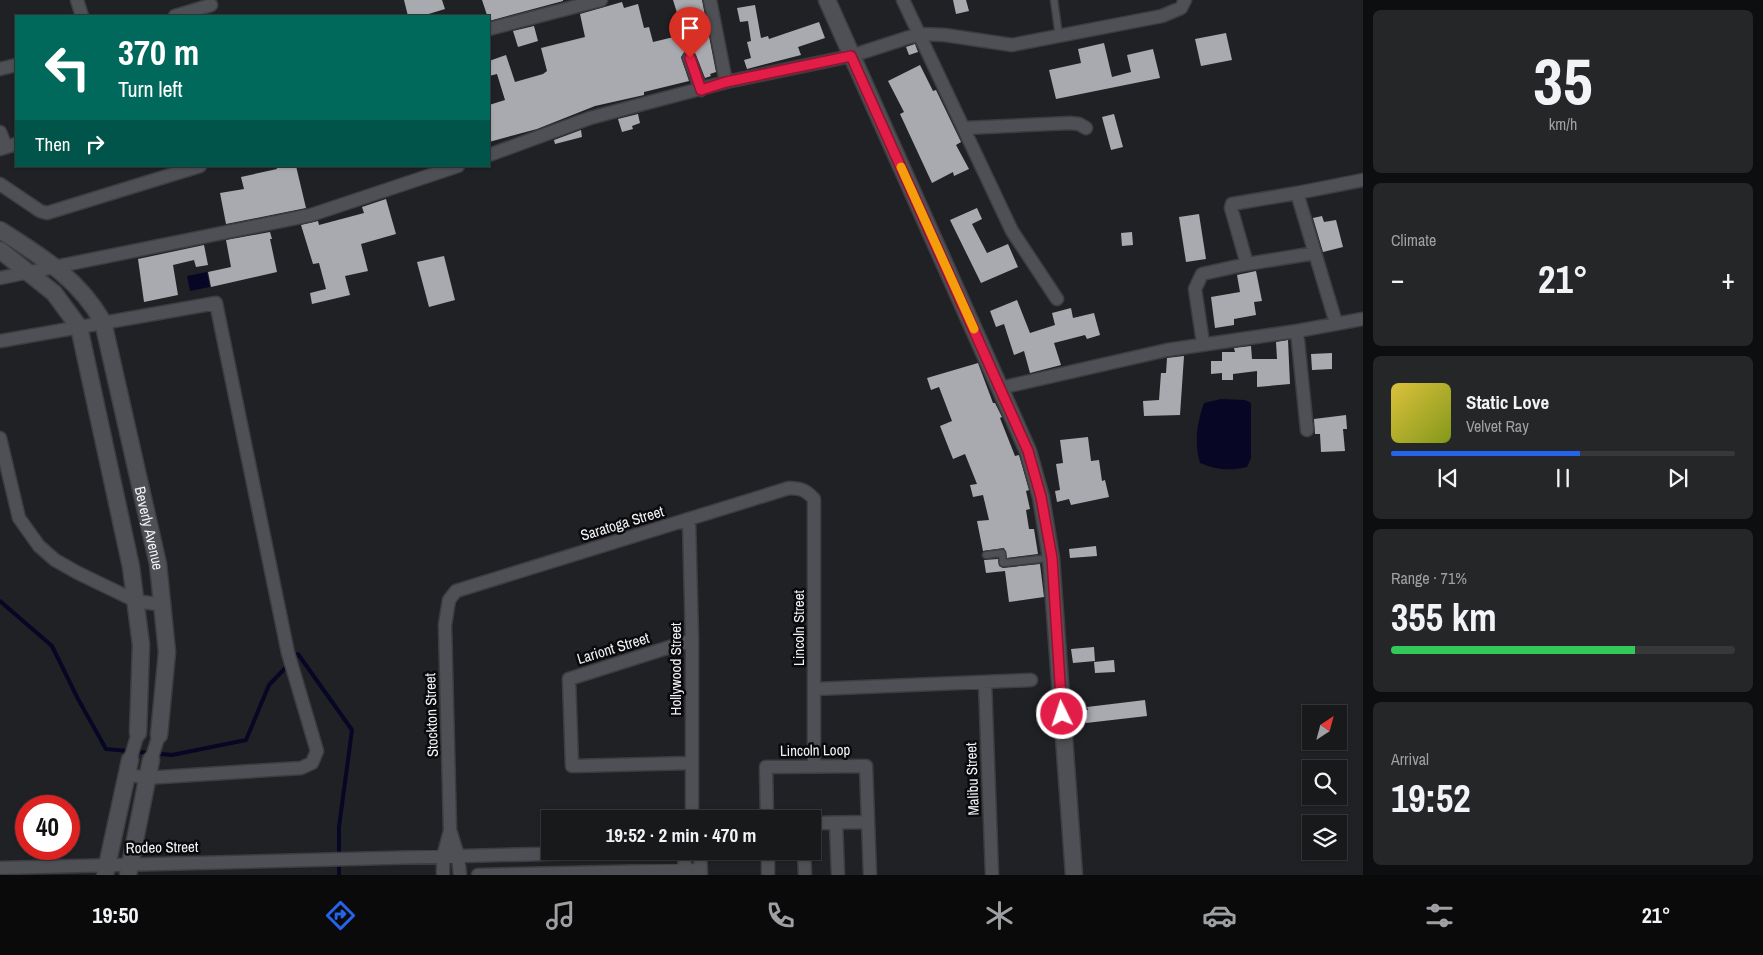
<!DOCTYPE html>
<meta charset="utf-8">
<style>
body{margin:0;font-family:"Archivo Narrow",sans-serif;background:#252628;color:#f1f3f6;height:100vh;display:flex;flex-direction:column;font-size:19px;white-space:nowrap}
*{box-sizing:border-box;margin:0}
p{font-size:16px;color:#9fa0a3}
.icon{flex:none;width:28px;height:28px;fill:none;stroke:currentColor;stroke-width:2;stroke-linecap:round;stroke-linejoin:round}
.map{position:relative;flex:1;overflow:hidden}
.panel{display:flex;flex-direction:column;gap:10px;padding:10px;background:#0d0e0f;width:400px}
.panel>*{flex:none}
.banner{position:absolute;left:15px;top:15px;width:475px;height:152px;border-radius:0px;box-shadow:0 1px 4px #0004,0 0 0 1px #36383a;background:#00695c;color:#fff;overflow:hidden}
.needle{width:32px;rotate:36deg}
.controls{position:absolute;left:1302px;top:705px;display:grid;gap:10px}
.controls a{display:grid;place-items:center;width:45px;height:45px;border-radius:0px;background:#18191b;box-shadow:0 1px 4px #0004,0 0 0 1px #36383a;font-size:25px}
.speed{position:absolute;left:15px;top:795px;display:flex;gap:10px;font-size:25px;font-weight:700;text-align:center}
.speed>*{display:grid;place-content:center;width:65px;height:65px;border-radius:50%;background:#18191b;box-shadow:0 1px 4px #0004,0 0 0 1px #36383a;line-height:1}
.speed .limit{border:8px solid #d22;background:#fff;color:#111}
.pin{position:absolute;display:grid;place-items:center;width:42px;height:42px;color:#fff;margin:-51px -21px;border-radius:50% 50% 50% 0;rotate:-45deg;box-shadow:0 0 5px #0007}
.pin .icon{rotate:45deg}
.me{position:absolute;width:55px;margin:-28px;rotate:356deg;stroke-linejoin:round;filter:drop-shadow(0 0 4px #0008)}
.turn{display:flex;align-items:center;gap:18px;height:105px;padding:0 20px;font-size:22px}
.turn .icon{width:65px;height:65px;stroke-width:2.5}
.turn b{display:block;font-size:35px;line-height:42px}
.then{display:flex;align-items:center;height:48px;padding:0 20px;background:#0003;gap:10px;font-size:19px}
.big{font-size:38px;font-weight:700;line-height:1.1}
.panel .card{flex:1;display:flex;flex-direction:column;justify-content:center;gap:8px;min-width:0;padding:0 18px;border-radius:8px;background:#252628}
.panel .dial{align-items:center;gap:0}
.dial b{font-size:65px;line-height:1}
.song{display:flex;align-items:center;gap:15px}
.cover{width:60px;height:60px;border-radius:8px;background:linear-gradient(135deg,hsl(50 70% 55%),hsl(70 70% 35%))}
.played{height:5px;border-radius:2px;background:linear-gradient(90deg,#2563eb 55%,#36383a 55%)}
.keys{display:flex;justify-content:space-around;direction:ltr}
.heat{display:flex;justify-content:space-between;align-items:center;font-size:28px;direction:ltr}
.charge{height:8px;border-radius:4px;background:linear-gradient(90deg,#34c759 71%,#36383a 0)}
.trip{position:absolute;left:541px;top:810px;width:280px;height:50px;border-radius:0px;background:#18191b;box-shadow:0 1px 4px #0004,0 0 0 1px #36383a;font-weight:700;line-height:50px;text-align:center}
.tab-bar{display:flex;height:80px;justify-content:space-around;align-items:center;background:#0a0a0b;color:#9fa0a3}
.tab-bar .icon{width:35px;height:35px}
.tab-bar .active{color:#2563eb}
.tab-bar b{font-size:22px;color:#f1f3f6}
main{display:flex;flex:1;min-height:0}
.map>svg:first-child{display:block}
.water{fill:#070725}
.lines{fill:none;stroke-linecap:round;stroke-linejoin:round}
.stream{stroke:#070725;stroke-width:4}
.building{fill:#a9aaaf}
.service-casing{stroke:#3d3d41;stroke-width:9}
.minor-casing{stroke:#3d3d41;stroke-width:15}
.tertiary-casing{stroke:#3d3d41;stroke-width:19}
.service{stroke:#4f5055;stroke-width:6}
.minor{stroke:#4f5055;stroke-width:12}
.tertiary{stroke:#4f5055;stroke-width:16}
.route-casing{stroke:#92132f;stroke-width:12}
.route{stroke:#e11d48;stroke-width:9}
.slow{stroke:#f59e0b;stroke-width:9}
.labels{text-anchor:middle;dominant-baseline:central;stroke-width:5;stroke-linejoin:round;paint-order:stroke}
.street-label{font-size:15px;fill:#f1f2f5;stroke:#0a0a0c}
</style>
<main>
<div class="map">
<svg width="1363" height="875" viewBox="0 0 1363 875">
<rect width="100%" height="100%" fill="#202124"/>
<path class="water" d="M207,272L210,287L190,291L187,276Z
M1221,399L1245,400L1251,403V458L1247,467C1230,471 1216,470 1200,463C1194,442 1197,423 1204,403Z"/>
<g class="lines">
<path class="stream" d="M0,601L52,646L78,699L106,749L172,755L246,740L269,685L289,664
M293,659L298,654L352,730L339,827V875"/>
</g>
<path class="building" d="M404,0H442L445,9L422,16H408Z
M482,0H563V1L489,21Z
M673,0H702L716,72L710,74L711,76L705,78L696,55L694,51L687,50L681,57L689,81L644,92V95L595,106L537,129L489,142V105L505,100L497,74L489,76V61L506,55L515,82L543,74L547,71L541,48L585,37L580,14L622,2L624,8L638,4L644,28L649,27L653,42L678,36L672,17L678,16Z
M953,0H966L969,11L956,14Z
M755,5L761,38L768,36L769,39L819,22L825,38L798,47L801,55L747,69L744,60L751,58L747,42L751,41L748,21L740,22L737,8Z
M534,26L538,41L518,47L513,31Z
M1226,33L1232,60L1201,66L1195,39Z
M1104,43L1112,77L1131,72L1127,55L1153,49L1160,78L1056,99L1049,70L1081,63L1078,49Z
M915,44L918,52L909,55L906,47Z
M920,65L933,91L936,90L961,142L956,145L969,169L954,176L953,172L932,183L900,114L904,112L888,81Z
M638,114L640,123L632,126L633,129L622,132L618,119Z
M1114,114L1123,147L1111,150L1102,117Z
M581,130L582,137L555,144L554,140Z
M276,166H296L306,208L226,224L220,193L244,189L241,177L277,169Z
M386,199L396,234L361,244L368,271L345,276L350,295L312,304L310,293L326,289L319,263L313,264L301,225L318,221L319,225L364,213L362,207Z
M977,208L982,219L972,224L987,253L1008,244L1018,267L981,283L950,220Z
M1199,214L1206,259L1186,262L1179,217Z
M1322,216L1324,222L1336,220L1343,247L1323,252L1313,218Z
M270,232L272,239H270L277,272L211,287L208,272L231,267L226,240Z
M1132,232L1133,245L1122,246L1121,233Z
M204,245L208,265L196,267L194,260L173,265L178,295L144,302L138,259Z
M444,256L455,300L429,307L417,262Z
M1256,271L1262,301L1254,302L1256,315L1234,319V325L1215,328L1211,297L1240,292L1237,275Z
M1017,300L1030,333L1055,325L1052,313L1071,308L1073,318L1094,313L1100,335L1087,339L1085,335L1054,343L1061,365L1030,373L1024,351L1014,355L1004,324L996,327L990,311Z
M1288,340L1290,384L1257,387V371L1233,374V380H1222V373L1211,374V361H1222V352H1235L1234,348L1251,346L1252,359H1277L1276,342Z
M1332,353V369L1312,370L1311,354Z
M1184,356L1180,415L1144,416L1143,401L1159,400L1161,373H1166L1167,358Z
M978,363L993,403H995L1002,417L1000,418L1015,456L1019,455L1029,490L1026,491L1030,509L1026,510L1029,529H1034L1038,554L1007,558L1004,548L983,551L977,521L989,520L983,495L973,497L970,485L977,484L965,454L953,459L940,426L952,421L939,387L931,390L927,378Z
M1346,415L1347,429H1343L1345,451L1321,452L1320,434H1315L1314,419Z
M1088,437L1091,461L1099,460L1102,481L1105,480L1109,497L1071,505L1069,499L1057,502L1055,491L1060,490L1056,464L1063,463L1060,440Z
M1096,546L1097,556L1070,558L1069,549Z
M998,559L999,566L1003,568L1040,564L1044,597L1009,602L1005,571L986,573L984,560Z
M1094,647L1095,661L1073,663L1071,649Z
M1114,660L1115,672L1095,673L1094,662Z
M1145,700L1147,716L1086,723L1084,710H1088L1087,707Z"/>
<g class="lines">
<defs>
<path id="service" d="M1054,0L1059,36
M986,555L1002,553L1003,563L1050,558"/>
<path id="minor" d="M77,0L82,16
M710,0L726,82
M175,16L211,5
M489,29L601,0
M689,58L701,90
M0,69L16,65
M965,128L1070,123L1079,124L1086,128
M0,132L6,147
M0,149L16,144
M489,155L590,118L726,82L851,56L919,34L903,0
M0,184L40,211L47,213L200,166
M1315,253L1297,193L1363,180
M1247,264L1231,208L1232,204L1297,193
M0,278L311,215L458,166
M1057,299L1012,231L919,34L945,35L1012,45L1162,16L1181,8L1185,0
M1297,331L1307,430
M0,341L216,303L288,653L317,751L312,763L301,768L145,778L127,774
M1203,343L1195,289L1202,274L1247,264L1315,253L1336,323
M1000,388L1167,350L1297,331L1363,319
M0,438L19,518L39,546L55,560L78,573L136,601L164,605
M689,520L692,640V819
M985,682L992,875
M815,689L1031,680
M130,760L138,733
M151,760L159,735
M691,763L572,766L569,679L692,640
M767,819L766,767L866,766L870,875
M812,823L868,822
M836,823L838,875
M700,851L701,875
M768,851V875
M804,851L805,875
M0,868L658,851
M443,875V857L450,831
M460,875L458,856L450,830L445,625L449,600L456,591L789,488C800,488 806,490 814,499V766
M478,875L700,870
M684,875L685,851"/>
<g id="tertiary">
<path d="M827,0L1028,451L1041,497L1051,558L1074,875"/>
<path id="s1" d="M0,230C42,257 78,278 103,322L158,564L167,652L159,735"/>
<path d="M0,250L54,293L79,327L131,567L141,645L138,733"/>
<path d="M105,875L130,760"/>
<path d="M128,875L151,760"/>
</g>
</defs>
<use href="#service" class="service-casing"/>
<use href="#minor" class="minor-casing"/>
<use href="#tertiary" class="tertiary-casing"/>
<use href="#service" class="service"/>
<use href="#minor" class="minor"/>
<use href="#tertiary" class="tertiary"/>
</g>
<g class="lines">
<defs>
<path id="route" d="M690,58L701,90L726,82L851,56L1028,451L1041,497L1052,558L1062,714"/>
</defs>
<use href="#route" class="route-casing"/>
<use href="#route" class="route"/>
<path class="slow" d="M901,167L974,329"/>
</g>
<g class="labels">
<g class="street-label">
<text transform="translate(622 523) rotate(-17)">Saratoga Street</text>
<text stroke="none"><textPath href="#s1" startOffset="351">Beverly Avenue</textPath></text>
<text transform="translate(798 628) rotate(-90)">Lincoln Street</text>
<text transform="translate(613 648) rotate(-17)">Lariont Street</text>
<text transform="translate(675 669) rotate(-90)">Hollywood Street</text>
<text transform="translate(431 715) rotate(-92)">Stockton Street</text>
<text transform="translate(815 750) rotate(-1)">Lincoln Loop</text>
<text transform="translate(972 779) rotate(-92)">Malibu Street</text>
<text transform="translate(162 847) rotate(-1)">Rodeo Street</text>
</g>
</g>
</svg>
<div class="controls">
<a><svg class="needle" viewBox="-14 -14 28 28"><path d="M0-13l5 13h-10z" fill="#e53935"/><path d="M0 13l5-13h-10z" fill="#9fa0a3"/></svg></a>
<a><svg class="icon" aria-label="search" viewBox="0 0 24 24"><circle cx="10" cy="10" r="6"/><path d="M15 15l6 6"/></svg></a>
<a><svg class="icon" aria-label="layers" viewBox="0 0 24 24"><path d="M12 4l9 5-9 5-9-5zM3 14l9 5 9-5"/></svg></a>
</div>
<div class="speed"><div class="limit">40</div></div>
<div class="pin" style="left:690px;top:58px;background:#d93025"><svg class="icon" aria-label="arrive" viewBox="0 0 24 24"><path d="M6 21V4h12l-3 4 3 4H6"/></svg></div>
<svg class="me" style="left:1062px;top:714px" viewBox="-20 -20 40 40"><circle r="17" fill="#e11d48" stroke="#fff" stroke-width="3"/><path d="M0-11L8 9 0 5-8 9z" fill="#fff"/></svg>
<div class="trip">19:52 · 2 min · 470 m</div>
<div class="banner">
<div class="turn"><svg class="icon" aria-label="left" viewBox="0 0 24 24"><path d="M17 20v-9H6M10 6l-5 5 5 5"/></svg><div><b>370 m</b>Turn left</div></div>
<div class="then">Then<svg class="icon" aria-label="right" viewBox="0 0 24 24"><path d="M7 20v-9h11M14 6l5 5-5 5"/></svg></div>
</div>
</div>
<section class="panel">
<div class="card dial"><b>35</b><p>km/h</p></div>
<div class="card"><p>Climate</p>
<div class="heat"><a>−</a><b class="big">21°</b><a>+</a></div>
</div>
<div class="card">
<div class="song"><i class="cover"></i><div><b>Static Love</b><p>Velvet Ray</p></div></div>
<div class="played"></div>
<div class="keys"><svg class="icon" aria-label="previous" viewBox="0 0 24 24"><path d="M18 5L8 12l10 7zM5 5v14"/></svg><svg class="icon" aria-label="pause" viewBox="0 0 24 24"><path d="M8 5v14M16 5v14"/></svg><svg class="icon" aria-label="next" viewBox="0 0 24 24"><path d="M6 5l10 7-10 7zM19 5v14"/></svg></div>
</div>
<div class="card"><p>Range · 71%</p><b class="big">355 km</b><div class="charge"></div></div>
<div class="card"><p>Arrival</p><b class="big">19:52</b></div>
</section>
</main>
<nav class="tab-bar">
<b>19:50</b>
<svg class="icon active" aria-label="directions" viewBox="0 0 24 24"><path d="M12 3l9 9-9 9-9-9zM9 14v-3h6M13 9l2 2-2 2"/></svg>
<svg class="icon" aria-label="music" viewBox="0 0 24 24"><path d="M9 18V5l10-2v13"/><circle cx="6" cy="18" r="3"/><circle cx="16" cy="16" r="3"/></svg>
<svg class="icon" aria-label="phone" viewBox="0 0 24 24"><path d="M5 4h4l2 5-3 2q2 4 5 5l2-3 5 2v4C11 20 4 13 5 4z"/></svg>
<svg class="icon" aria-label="climate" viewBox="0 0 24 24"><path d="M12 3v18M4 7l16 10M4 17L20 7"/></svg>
<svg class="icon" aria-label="car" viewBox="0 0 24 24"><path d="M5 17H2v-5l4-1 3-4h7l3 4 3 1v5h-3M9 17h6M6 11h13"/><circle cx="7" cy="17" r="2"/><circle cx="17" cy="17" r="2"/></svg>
<svg class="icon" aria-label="filters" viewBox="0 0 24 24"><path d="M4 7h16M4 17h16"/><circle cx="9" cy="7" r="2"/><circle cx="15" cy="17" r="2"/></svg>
<b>21°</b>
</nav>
